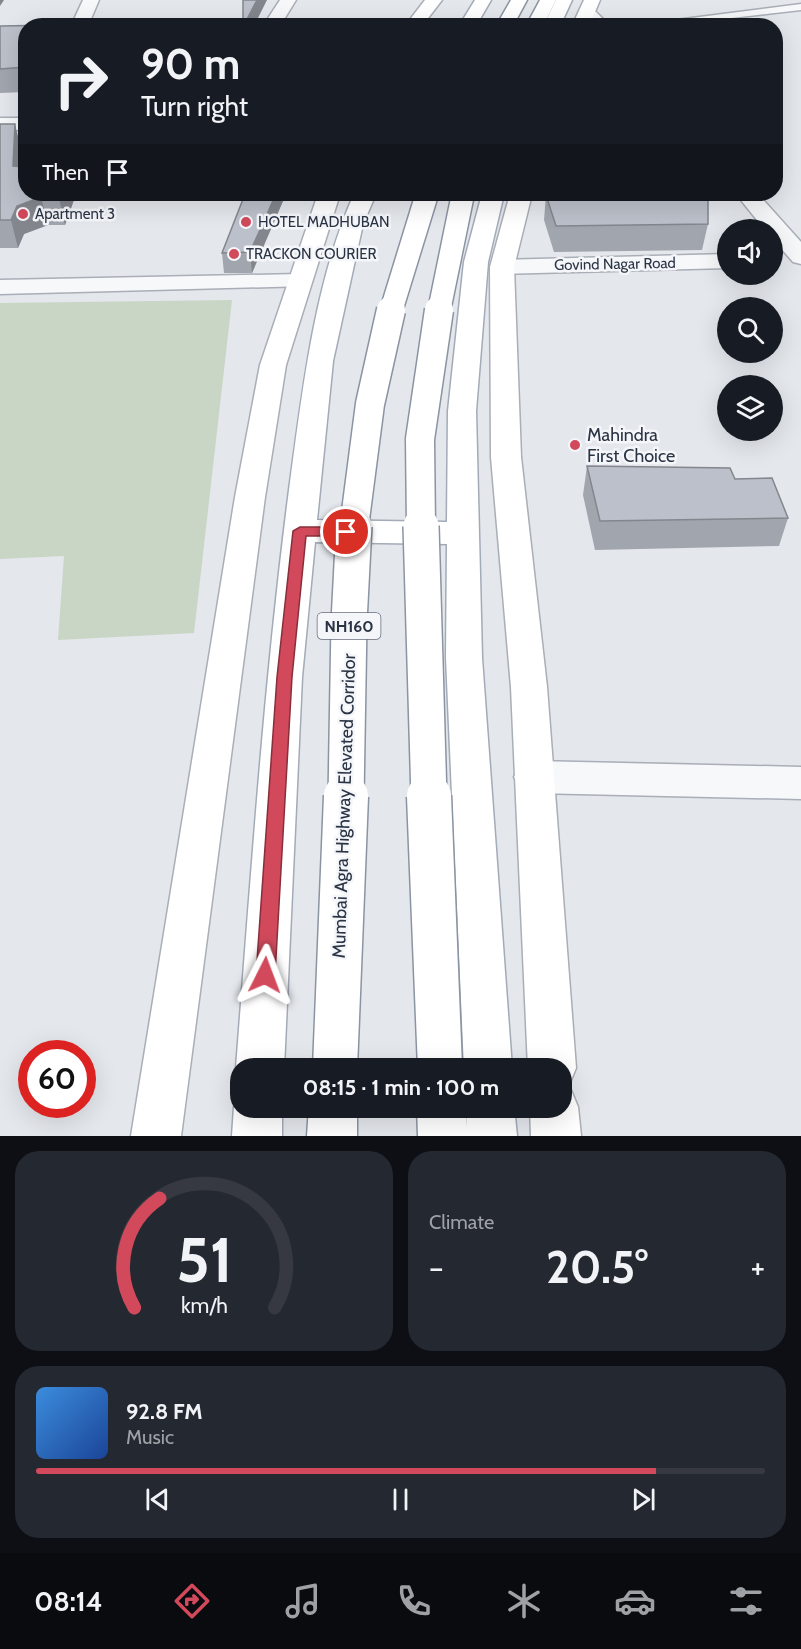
<!DOCTYPE html>
<meta charset="utf-8">
<style>
body{margin:0;font-family:Cabin,sans-serif;background:#242831;color:#f1f3f6;height:100vh;display:flex;flex-direction:column;font-size:22px;white-space:nowrap}
*{box-sizing:border-box;margin:0}
p{font-size:20px;color:#9ea1a6}
.icon{flex:none;width:33px;height:33px;fill:none;stroke:currentColor;stroke-width:2;stroke-linecap:round;stroke-linejoin:round}
.map{position:relative;height:1136px;overflow:hidden}
.details{display:flex;flex-direction:column;gap:15px;padding:15px;background:#0d0f14;flex:1}
.details>*{flex:none}
.banner{position:absolute;left:18px;top:18px;width:765px;height:183px;border-radius:24px;box-shadow:0 6px 24px #0002;background:#171b24;color:#f1f3f6;overflow:hidden}
.tools{position:absolute;left:717px;top:219px;display:grid;gap:12px}
.tools a{display:grid;place-items:center;width:66px;height:66px;border-radius:50%;background:#171b24;box-shadow:0 6px 24px #0002;font-size:30px}
.speed{position:absolute;left:18px;top:1040px;display:flex;gap:12px;font-size:30px;font-weight:700;text-align:center}
.speed>*{display:grid;place-content:center;width:78px;height:78px;border-radius:50%;background:#171b24;box-shadow:0 6px 24px #0002;line-height:1}
.speed .limit{border:9px solid #d22;background:#fff;color:#111}
.pin{position:absolute;display:grid;place-items:center;width:51px;height:51px;color:#fff;margin:-26px;border:3px solid #fff;border-radius:50%;box-shadow:0 2px 6px #0007}
.me{position:absolute;width:66px;margin:-33px;rotate:3deg;stroke-linejoin:round;filter:drop-shadow(0 0 4px #0008)}
.turn{display:flex;align-items:center;gap:21px;height:126px;padding:0 24px;font-size:27px}
.turn .icon{width:78px;height:78px;stroke-width:2.5}
.turn b{display:block;font-size:42px;line-height:51px}
.then{display:flex;align-items:center;height:57px;padding:0 24px;background:#0003;gap:12px;font-size:22px}
.big{font-size:45px;font-weight:700;line-height:1.1}
.details .card{flex:1;display:flex;flex-direction:column;justify-content:center;gap:9px;min-width:0;padding:0 21px;border-radius:24px;background:#242831}
.details .dial{align-items:center;gap:0}
.dial svg{height:156px;overflow:visible;fill:none;stroke:#363941;stroke-width:7;stroke-linecap:round;text-anchor:middle}
.dial text{fill:#f1f3f6;stroke:none}
.song{display:flex;align-items:center;gap:18px}
.cover{width:72px;height:72px;border-radius:9px;background:linear-gradient(135deg,hsl(210 70% 55%),hsl(220 70% 35%))}
.played{height:6px;border-radius:3px;background:linear-gradient(90deg,#d1495b 85%,#363941 85%)}
.keys{display:flex;justify-content:space-around;direction:ltr}
.heat{display:flex;justify-content:space-between;align-items:center;font-size:33px;direction:ltr}
.details .tiles{flex:1;display:grid;gap:15px;grid-template-columns:1fr 1fr}
.card:last-child{grid-column:span 2}
.trip{position:absolute;left:230px;top:1058px;width:342px;height:60px;border-radius:24px;background:#171b24;box-shadow:0 6px 24px #0002;font-weight:700;line-height:60px;text-align:center}
.dock{display:flex;height:96px;justify-content:space-around;align-items:center;background:#090b0e;color:#9ea1a6}
.dock .icon{width:42px;height:42px}
.dock .on{color:#d1495b}
.dock b{font-size:27px;color:#f1f3f6}
.map>svg:first-child{display:block}
.green{fill:#c9d6c5}
.lines{fill:none;stroke-linecap:round;stroke-linejoin:round}
.lane-casing{stroke:#a9aeb7;stroke-width:3}
.street-casing{stroke:#a9aeb7;stroke-width:3}
.secondary-casing{stroke:#a9aeb7;stroke-width:3}
.primary-casing{stroke:#a3abb8;stroke-width:3}
.highway-casing{stroke:#8b94a3;stroke-width:3}
.lane{fill:#f7f8fa;fill-rule:evenodd}
.street{fill:#f7f8fa;fill-rule:evenodd}
.secondary{fill:#fff;fill-rule:evenodd}
.primary{fill:#fff;fill-rule:evenodd}
.highway{fill:#fff;fill-rule:evenodd}
.highway-bridge-far3-casing{stroke:#8b94a3;stroke-width:25;stroke-linecap:butt}
.highway-bridge-far2-casing{stroke:#8b94a3;stroke-width:31;stroke-linecap:butt}
.highway-bridge-far1-casing{stroke:#8b94a3;stroke-width:38;stroke-linecap:butt}
.highway-bridge-casing{stroke:#8b94a3;stroke-width:47;stroke-linecap:butt}
.highway-bridge-far3{stroke:#fff;stroke-width:22}
.highway-bridge-far2{stroke:#fff;stroke-width:28}
.highway-bridge-far1{stroke:#fff;stroke-width:35}
.highway-bridge{stroke:#fff;stroke-width:44}
.wall{fill:#a1a5ae}
.shaded-wall{fill:#83868d}
.building{fill:#bbc0ca;stroke:#83868d;stroke-width:1.5}
.route{fill:#d1495b;stroke:#882f3b;stroke-width:1.5}
.poi-dot{fill:#d1495b;stroke:#f4f6f9;stroke-width:2}
.labels{text-anchor:middle;dominant-baseline:central;stroke-width:5;stroke-linejoin:round;paint-order:stroke}
.far-poi-label{font-size:15px;fill:#2b3445;stroke:#f4f6f9;text-anchor:start}
.far-street-label{font-size:15px;fill:#2b3445;stroke:#f4f6f9}
.shield{fill:#f4f6f9;stroke:#676e7b;stroke-width:1.5}
.shield-label{font-size:16px;font-weight:bold;fill:#2b3445}
.poi-label{font-size:18px;fill:#2b3445;stroke:#f4f6f9;text-anchor:start}
.street-label{font-size:18px;fill:#2b3445;stroke:#f4f6f9}
</style>
<div class="map">
<svg width="801" height="1136" viewBox="0 0 801 1136">
<rect width="100%" height="100%" fill="#e4e7ec"/>
<path class="green" d="M232,300L194,633L58,640L64,556L0,559V303Z"/>
<g class="lines">
<defs>
<path id="lane" d="M801,4V10L662,26H629Z"/>
<path id="street" d="M83,0H99L88,26H71Z
M280,0H296L280,26H263Z
M587,8L593,9L610,26H591L579,13Z
M0,118H26V130H0Z
M736,194H758L801,242V264L793,262L772,238V230H765Z
M728,254V268L502,274L493,272L490,267L493,262L502,260Z
M299,274L308,276L311,281L308,286L0,294V280Z
M534,761L801,767V799L534,793L520,788L514,777L520,766Z"/>
<path id="secondary" d="M425,0H442L422,26H405Z
M584,0H600L589,26H572Z
M318,194H340L286,365L265,497L181,1136H131L235,497L260,365Z
M510,194H532L514,267L521,457L547,687L576,1068L569,1085L564,1087L571,1090L578,1107L581,1136H531L530,1107H561V1068H528L511,687L491,457L490,267Z"/>
<path id="primary" d="M475,0H491L476,26H459Z
M556,0H572L560,26H543Z
M354,194H376L363,224L333,361L317,520L447,522L448,411L464,262L482,194H504L488,262L476,411L482,658L512,1068H464L446,658L447,544L315,542L302,677L284,1068H240V1077L236,1068C251,875 264,682 289,490C302,394 314,283 354,194Z
M240,1091V1107H282V1136H232L234,1107Z
M466,1107H514L517,1136H467Z"/>
<path id="highway" d="M511,0H527L513,26H496Z
M540,0H556L543,26H526Z
M309,1107H357V1136H307Z
M417,1107H465L468,1136H418Z"/>
</defs>
<use href="#lane" class="lane-casing"/>
<use href="#street" class="street-casing"/>
<use href="#secondary" class="secondary-casing"/>
<use href="#primary" class="primary-casing"/>
<use href="#highway" class="highway-casing"/>
<use href="#lane" class="lane"/>
<use href="#street" class="street"/>
<use href="#secondary" class="secondary"/>
<use href="#primary" class="primary"/>
<use href="#highway" class="highway"/>
<defs>
<path id="highway-bridge-far3" d="M391,311L427,194
M439,311L463,194"/>
<path id="highway-bridge-far2" d="M354,527L370,404L391,310
M421,527L420,439L439,310"/>
<path id="highway-bridge-far1" d="M421,526L429,798
M346,798L349,622L354,526"/>
<path id="highway-bridge" d="M429,796L440,1068
M335,1068L346,796"/>
</defs>
<use href="#highway-bridge-far3" class="highway-bridge-far3-casing"/>
<use href="#highway-bridge-far2" class="highway-bridge-far2-casing"/>
<use href="#highway-bridge-far1" class="highway-bridge-far1-casing"/>
<use href="#highway-bridge" class="highway-bridge-casing"/>
<use href="#highway-bridge-far3" class="highway-bridge-far3"/>
<use href="#highway-bridge-far2" class="highway-bridge-far2"/>
<use href="#highway-bridge-far1" class="highway-bridge-far1"/>
<use href="#highway-bridge" class="highway-bridge"/>
</g>
<path class="wall" d="M58,25V26H26V92L0,93V26Z
M0,124H15L21,150V167L26,194H75V197L65,225H48L24,234L18,248H0Z
M245,194H286L252,273H224L222,253Z
M546,195L708,224L702,250L554,252L544,220Z
M587,466L735,479L788,518L779,546L595,550L583,495Z"/>
<path class="shaded-wall" d="M0,0H4L0,6Z
M257,0H267L254,26H244Z
M15,124L21,150L20,193L13,166Z
M61,194H75V197L65,225L59,198Z
M276,194H286L252,273L250,252Z
M41,197L48,225L24,234L18,248L11,220L17,206Z"/>
<path class="building" d="M243,0H257L244,25L393,21L389,26H243Z
M58,25L26,26V67L0,69V26Z
M0,124H15L13,166L26,167V194H61L59,198L41,197L17,206L11,220H0Z
M245,194H276L250,252L222,253Z
M546,195L708,199V224L556,226Z
M587,466L730,468L735,479L772,478L788,518L600,521Z"/>
<path class="route" d="M300,527H346L353,532L346,536H306L292,677L275,975L272,981L265,984L259,981L256,975L277,677L293,531Z"/>
<g class="poi-dot">
<circle cx="23" cy="214" r="6"/>
<circle cx="246" cy="222" r="6"/>
<circle cx="234" cy="254" r="6"/>
<circle cx="575" cy="445" r="6"/>
</g>
<g class="labels">
<g class="far-poi-label">
<text x="35" y="214">Apartment 3</text>
<text x="258" y="222">HOTEL MADHUBAN</text>
<text x="246" y="254">TRACKON COURIER</text>
</g>
<g class="far-street-label">
<text transform="translate(615 264) rotate(-1)">Govind Nagar Road</text>
</g>
<rect class="shield" x="317.5" y="613" width="63" height="26" rx="4.5"/>
<g class="shield-label">
<text x="349" y="626">NH160</text>
</g>
<g class="poi-label">
<text x="587" y="435">Mahindra<tspan x="587" dy="21">First Choice</tspan></text>
</g>
<g class="street-label">
<text transform="translate(344 806) rotate(-88)">Mumbai Agra Highway Elevated Corridor</text>
</g>
</g>
</svg>
<div class="tools">
<a><svg class="icon" aria-label="sound" viewBox="0 0 24 24"><path d="M4 9h4l5-4v14l-5-4H4zM17 9q2 3 0 6"/></svg></a>
<a><svg class="icon" aria-label="search" viewBox="0 0 24 24"><circle cx="10" cy="10" r="6"/><path d="M15 15l6 6"/></svg></a>
<a><svg class="icon" aria-label="layers" viewBox="0 0 24 24"><path d="M12 4l9 5-9 5-9-5zM3 14l9 5 9-5"/></svg></a>
</div>
<div class="speed"><div class="limit">60</div></div>
<div class="pin" style="left:346px;top:532px;background:#d93025"><svg class="icon" aria-label="arrive" viewBox="0 0 24 24"><path d="M6 21V4h12l-3 4 3 4H6"/></svg></div>
<svg class="me" style="left:265px;top:975px" viewBox="-20 -20 40 40"><path d="M0-17L14 15 0 8-14 15z" fill="#d1495b" stroke="#fff" stroke-width="4"/></svg>
<div class="trip">08:15 · 1 min · 100 m</div>
<div class="banner">
<div class="turn"><svg class="icon" aria-label="right" viewBox="0 0 24 24"><path d="M7 20v-9h11M14 6l5 5-5 5"/></svg><div><b>90 m</b>Turn right</div></div>
<div class="then">Then<svg class="icon" aria-label="arrive" viewBox="0 0 24 24"><path d="M6 21V4h12l-3 4 3 4H6"/></svg></div>
</div>
</div>
<section class="details">
<div class="tiles">
<div class="card dial"><svg viewBox="0 0 100 80">
<path d="M14 69A42 42 0 1 1 86 69"/>
<path d="M14 69A42 42 0 0 1 27 13" stroke="#d1495b"/>
<text x="50" y="56" font-size="32" font-weight="700">51</text>
<text x="50" y="72" font-size="11">km/h</text>
</svg></div>
<div class="card"><p>Climate</p>
<div class="heat"><a>−</a><b class="big">20.5°</b><a>+</a></div>
</div>
<div class="card">
<div class="song"><i class="cover"></i><div><b>92.8 FM</b><p>Music</p></div></div>
<div class="played"></div>
<div class="keys"><svg class="icon" aria-label="previous" viewBox="0 0 24 24"><path d="M18 5L8 12l10 7zM5 5v14"/></svg><svg class="icon" aria-label="pause" viewBox="0 0 24 24"><path d="M8 5v14M16 5v14"/></svg><svg class="icon" aria-label="next" viewBox="0 0 24 24"><path d="M6 5l10 7-10 7zM19 5v14"/></svg></div>
</div>
</div>
</section>
<nav class="dock">
<b>08:14</b>
<svg class="icon on" aria-label="directions" viewBox="0 0 24 24"><path d="M12 3l9 9-9 9-9-9zM9 14v-3h6M13 9l2 2-2 2"/></svg>
<svg class="icon" aria-label="music" viewBox="0 0 24 24"><path d="M9 18V5l10-2v13"/><circle cx="6" cy="18" r="3"/><circle cx="16" cy="16" r="3"/></svg>
<svg class="icon" aria-label="phone" viewBox="0 0 24 24"><path d="M5 4h4l2 5-3 2q2 4 5 5l2-3 5 2v4C11 20 4 13 5 4z"/></svg>
<svg class="icon" aria-label="climate" viewBox="0 0 24 24"><path d="M12 3v18M4 7l16 10M4 17L20 7"/></svg>
<svg class="icon" aria-label="car" viewBox="0 0 24 24"><path d="M5 17H2v-5l4-1 3-4h7l3 4 3 1v5h-3M9 17h6M6 11h13"/><circle cx="7" cy="17" r="2"/><circle cx="17" cy="17" r="2"/></svg>
<svg class="icon" aria-label="filters" viewBox="0 0 24 24"><path d="M4 7h16M4 17h16"/><circle cx="9" cy="7" r="2"/><circle cx="15" cy="17" r="2"/></svg>
</nav>
